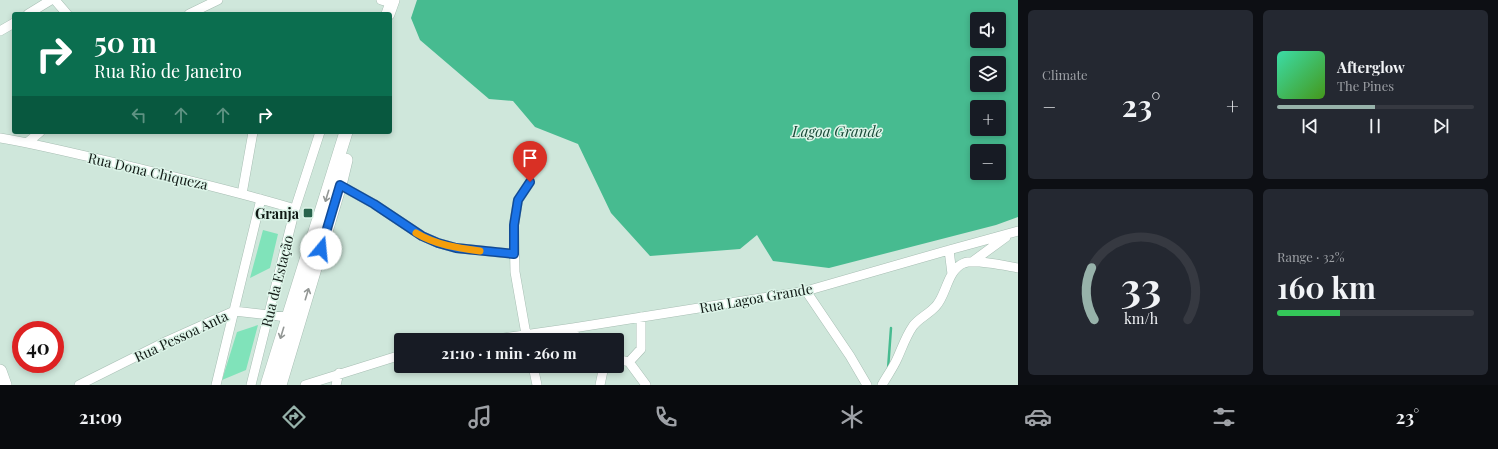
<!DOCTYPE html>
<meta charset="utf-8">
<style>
body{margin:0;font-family:"Playfair Display",serif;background:#242831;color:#f1f3f6;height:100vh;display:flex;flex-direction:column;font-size:15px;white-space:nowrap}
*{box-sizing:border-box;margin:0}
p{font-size:13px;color:#9ea1a6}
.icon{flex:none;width:22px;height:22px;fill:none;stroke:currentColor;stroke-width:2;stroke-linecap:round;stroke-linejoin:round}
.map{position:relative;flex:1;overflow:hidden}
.sheet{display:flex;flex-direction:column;gap:10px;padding:10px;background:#0d0f14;width:480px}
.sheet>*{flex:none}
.hud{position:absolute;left:12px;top:12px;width:380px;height:122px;border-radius:4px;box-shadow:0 2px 6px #0003;background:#0b6e4f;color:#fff;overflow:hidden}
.controls{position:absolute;left:970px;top:12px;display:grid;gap:8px}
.controls a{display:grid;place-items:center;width:36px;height:36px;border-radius:4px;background:#171b24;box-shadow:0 2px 6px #0003;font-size:20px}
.speed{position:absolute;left:12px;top:321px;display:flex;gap:8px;font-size:20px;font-weight:700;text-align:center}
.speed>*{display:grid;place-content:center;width:52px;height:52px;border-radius:50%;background:#171b24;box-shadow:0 2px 6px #0003;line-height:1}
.speed .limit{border:6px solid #d22;background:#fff;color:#111}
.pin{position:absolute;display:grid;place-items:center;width:34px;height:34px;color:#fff;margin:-41px -17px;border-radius:50% 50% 50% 0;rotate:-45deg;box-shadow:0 0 4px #0007}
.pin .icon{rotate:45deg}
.me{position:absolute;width:44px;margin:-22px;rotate:17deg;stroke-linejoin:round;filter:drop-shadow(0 0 3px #0008)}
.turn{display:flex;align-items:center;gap:14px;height:84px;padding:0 16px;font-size:18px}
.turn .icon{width:52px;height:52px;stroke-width:2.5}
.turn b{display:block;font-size:28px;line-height:34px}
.lanes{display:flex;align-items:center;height:38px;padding:0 16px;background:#0003;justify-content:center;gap:20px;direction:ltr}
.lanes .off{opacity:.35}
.big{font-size:30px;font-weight:700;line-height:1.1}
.sheet .card{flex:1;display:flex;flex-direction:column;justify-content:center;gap:6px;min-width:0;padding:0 14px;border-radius:6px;background:#242831}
.sheet .dial{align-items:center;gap:0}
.dial svg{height:104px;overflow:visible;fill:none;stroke:#363941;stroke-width:7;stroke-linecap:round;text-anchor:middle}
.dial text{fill:#f1f3f6;stroke:none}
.song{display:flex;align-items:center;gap:12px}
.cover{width:48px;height:48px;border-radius:6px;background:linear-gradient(135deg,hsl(160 70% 55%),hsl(100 70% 35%))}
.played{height:4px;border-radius:2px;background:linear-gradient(90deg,#97b2aa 50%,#363941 50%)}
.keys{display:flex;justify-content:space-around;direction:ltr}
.heat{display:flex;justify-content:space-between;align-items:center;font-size:22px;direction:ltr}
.charge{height:6px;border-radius:3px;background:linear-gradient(90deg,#34c759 32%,#363941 0)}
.sheet .tiles{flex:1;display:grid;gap:10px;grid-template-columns:repeat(2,1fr)}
.trip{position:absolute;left:394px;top:333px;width:230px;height:40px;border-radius:4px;background:#171b24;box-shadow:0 2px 6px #0003;font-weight:700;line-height:40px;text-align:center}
.menu{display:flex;height:64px;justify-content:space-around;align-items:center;background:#090b0e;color:#9ea1a6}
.menu .icon{width:28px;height:28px}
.menu .current{color:#97b2aa}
.menu b{font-size:18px;color:#f1f3f6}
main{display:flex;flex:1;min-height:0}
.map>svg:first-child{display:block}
.green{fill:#80e3ba}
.water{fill:#47bb90;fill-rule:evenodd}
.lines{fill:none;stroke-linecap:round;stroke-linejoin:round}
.stream{stroke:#47bb90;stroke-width:2.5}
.street-casing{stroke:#a7beb3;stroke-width:10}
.secondary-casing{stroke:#a7beb3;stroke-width:14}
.street{stroke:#fff;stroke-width:9}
.secondary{stroke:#fff;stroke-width:13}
.oneway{stroke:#939795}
.route-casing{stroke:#114b97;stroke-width:10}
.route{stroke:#1a73e8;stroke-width:7}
.slow{stroke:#f59e0b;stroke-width:7}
.poi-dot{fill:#28634c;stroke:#dcf4e8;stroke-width:1.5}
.labels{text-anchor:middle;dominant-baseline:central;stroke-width:3;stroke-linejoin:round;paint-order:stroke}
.street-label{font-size:14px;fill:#101814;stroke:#dcf4e8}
.poi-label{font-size:14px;font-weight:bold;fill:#101814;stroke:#dcf4e8;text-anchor:end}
.water-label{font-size:15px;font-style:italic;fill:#194937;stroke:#dcf4e8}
</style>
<main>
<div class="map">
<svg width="1018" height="385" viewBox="0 0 1018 385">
<rect width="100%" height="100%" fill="#cfe7db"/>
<path class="green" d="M263,230L278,234L270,268L250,278Z
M258,325L246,370L222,380L237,332Z"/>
<path class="water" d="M417,0H1018V217L996,225L829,268L773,261L757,235L740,249L650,256L611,213L578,144L535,127L513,101L489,99L420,40L411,18ZM977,19H999V41H977ZM977,63H999V85H977ZM977,107H999V129H977ZM977,151H999V173H977Z"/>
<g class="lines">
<path class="stream" d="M888,369L891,328"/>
<defs>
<path id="street" d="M55,0L67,14
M381,0L391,3
M28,14L51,0
M189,14L218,0
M0,31L14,23
M0,138C42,145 83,156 125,165C182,179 239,192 295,209
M28,142L40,132
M340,185L374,204L422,236L438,243L456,248L514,254
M242,194L253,132
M949,250L952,274
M972,262L1006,237
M806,291L850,356L867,385
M573,328L576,340
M490,340L573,328L806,291L949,250L1018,231
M527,340L515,272L514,225L518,200L530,182
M617,359L629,362L646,385
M629,362L641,349V317
M533,366L537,385
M79,385L167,341L234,311L287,317
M216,385L261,199
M251,385L295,209L320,132
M305,385L401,355
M336,385L339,373
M600,385L604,366
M882,385C887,376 893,368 897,359C902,348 906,336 913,326C919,318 929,314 936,306C947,294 947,270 964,263C975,259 1006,266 1018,268"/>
<path id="secondary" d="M388,14L393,0
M0,371L5,385
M267,385L346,132
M280,385L340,185L346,160"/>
</defs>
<use href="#street" class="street-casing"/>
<use href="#secondary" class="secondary-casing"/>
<use href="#street" class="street"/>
<use href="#secondary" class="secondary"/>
</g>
<defs><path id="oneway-shaft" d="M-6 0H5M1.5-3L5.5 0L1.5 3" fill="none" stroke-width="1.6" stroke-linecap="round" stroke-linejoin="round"/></defs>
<g class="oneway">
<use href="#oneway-shaft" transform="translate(327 196) rotate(107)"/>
<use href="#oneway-shaft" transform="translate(307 294) rotate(-73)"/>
<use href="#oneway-shaft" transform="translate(282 333) rotate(107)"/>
</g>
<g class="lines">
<defs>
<path id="route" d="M321,249L340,185L374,204L422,236L438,243L456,248L514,254V225L518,200L530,182"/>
</defs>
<use href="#route" class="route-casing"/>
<use href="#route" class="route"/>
<path class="slow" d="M416,233C436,245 458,248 480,251"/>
</g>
<rect class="poi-dot" x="303" y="208" width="10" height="10" rx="2"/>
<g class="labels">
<g class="street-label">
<text transform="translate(148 171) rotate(13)">Rua Dona Chiqueza</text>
<text transform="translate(277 281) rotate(-76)">Rua da Estação</text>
<text transform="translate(756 298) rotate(-10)">Rua Lagoa Grande</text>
<text transform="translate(181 336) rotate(-25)">Rua Pessoa Anta</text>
</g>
<g class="poi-label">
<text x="299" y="213">Granja</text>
</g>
<g class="water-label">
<text x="837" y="131">Lagoa Grande</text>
</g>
</g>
</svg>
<div class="controls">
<a><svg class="icon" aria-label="sound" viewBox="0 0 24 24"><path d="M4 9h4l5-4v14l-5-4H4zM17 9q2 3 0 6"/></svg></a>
<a><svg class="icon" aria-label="layers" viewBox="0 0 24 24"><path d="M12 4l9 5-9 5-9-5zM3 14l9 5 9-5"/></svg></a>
<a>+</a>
<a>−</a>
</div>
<div class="speed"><div class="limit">40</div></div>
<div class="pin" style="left:530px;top:182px;background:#d93025"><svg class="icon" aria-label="arrive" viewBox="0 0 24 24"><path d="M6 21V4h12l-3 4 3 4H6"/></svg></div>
<svg class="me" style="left:321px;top:249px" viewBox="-20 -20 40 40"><circle r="19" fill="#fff"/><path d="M0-13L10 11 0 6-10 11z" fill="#1a73e8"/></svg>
<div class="trip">21:10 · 1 min · 260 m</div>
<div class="hud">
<div class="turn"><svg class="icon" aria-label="right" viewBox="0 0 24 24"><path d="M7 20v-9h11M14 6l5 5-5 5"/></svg><div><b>50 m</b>Rua Rio de Janeiro</div></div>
<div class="lanes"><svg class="icon off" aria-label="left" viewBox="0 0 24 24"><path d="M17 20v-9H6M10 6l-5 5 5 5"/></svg><svg class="icon off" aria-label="ahead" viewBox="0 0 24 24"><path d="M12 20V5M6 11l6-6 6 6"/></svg><svg class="icon off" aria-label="ahead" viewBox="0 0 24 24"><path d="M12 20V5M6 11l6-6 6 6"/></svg><svg class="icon" aria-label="right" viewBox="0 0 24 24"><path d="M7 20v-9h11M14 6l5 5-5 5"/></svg></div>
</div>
</div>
<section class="sheet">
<div class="tiles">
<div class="card"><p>Climate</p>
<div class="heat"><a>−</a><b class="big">23°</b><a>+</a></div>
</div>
<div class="card">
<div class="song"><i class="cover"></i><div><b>Afterglow</b><p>The Pines</p></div></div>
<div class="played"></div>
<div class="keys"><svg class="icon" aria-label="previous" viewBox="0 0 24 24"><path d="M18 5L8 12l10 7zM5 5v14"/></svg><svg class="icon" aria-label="pause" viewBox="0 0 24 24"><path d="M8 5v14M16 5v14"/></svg><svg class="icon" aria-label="next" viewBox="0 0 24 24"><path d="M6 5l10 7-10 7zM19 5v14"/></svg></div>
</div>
<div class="card dial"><svg viewBox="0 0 100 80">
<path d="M14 69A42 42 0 1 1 86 69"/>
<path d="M14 69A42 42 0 0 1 12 29" stroke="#97b2aa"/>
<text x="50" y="56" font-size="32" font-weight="700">33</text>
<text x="50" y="72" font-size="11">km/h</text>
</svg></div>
<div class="card"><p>Range · 32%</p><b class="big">160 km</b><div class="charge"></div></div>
</div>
</section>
</main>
<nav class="menu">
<b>21:09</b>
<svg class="icon current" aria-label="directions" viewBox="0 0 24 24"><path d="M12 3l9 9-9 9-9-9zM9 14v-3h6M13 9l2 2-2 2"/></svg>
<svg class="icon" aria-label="music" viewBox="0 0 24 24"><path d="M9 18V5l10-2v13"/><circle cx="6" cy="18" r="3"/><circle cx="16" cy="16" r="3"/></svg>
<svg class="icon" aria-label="phone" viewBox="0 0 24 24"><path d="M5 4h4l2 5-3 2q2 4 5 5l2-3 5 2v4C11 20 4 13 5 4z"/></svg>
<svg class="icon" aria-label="climate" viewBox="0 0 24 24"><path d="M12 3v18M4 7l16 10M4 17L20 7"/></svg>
<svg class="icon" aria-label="car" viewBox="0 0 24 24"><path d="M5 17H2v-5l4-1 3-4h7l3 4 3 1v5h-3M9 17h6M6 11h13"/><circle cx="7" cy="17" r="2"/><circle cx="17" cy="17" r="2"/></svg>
<svg class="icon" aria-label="filters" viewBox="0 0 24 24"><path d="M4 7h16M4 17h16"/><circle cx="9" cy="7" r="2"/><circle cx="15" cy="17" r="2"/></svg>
<b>23°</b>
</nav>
